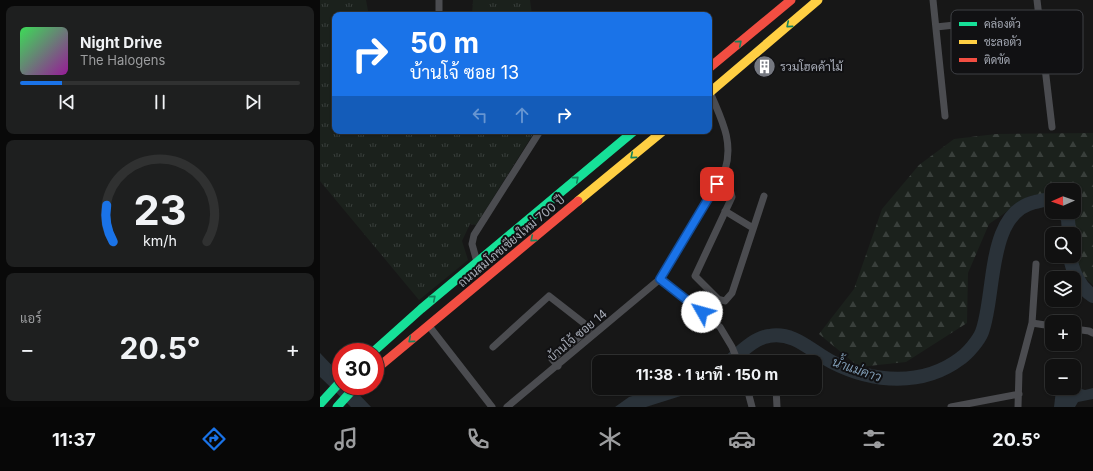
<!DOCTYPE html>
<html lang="th">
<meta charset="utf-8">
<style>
body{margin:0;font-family:Inter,Sarabun,sans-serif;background:#1e1f1f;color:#f1f3f6;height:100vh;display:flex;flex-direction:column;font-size:15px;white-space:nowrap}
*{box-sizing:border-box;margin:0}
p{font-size:13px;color:#9c9d9f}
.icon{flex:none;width:22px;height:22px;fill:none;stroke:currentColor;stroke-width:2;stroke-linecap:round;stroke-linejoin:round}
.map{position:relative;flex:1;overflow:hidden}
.side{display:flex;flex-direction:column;gap:6px;padding:6px;background:#090909;width:320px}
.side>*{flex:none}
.guide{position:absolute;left:12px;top:12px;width:380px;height:122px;border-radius:8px;box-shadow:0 1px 3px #0004,0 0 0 1px #303131;background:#1a73e8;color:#fff;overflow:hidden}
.needle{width:26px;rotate:268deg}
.fabs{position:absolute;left:725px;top:183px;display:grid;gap:8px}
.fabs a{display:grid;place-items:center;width:36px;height:36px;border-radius:8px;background:#111;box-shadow:0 1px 3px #0004,0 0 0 1px #303131;font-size:20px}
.speed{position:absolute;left:12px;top:343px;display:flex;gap:8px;font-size:20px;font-weight:700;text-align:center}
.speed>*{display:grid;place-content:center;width:52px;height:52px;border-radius:50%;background:#111;box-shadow:0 1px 3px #0004,0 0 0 1px #303131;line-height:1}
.speed .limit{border:6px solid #d22;background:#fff;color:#111}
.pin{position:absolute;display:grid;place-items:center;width:34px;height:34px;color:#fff;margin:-17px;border-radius:8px;box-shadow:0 2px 6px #0006}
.me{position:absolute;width:44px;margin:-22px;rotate:308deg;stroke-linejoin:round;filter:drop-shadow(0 0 3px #0008)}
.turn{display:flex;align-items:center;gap:14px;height:84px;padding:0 12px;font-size:18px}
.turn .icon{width:52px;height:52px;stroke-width:2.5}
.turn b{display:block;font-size:28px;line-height:34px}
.lanes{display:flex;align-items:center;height:38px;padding:0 12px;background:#0003;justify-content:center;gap:20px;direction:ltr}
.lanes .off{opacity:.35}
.big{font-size:30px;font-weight:700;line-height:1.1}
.side .card{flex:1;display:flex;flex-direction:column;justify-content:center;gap:6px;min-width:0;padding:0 14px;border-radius:8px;background:#1e1f1f}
.side .dial{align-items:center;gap:0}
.dial svg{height:104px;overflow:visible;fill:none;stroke:#303131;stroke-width:7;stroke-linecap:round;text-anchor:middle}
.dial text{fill:#f1f3f6;stroke:none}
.song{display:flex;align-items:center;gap:12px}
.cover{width:48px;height:48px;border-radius:6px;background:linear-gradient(135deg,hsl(130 70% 55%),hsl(300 70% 35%))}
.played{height:4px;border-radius:2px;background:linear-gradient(90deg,#1a73e8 15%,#303131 15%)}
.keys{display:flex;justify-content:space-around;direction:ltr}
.heat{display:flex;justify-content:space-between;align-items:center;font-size:22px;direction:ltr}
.trip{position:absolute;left:272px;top:355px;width:230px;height:40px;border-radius:8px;background:#111;box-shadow:0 1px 3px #0004,0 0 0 1px #303131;font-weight:700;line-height:40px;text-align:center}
.tabs{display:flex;height:64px;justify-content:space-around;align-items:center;background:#070707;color:#9c9d9f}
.tabs .icon{width:28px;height:28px}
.tabs .on{color:#1a73e8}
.tabs b{font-size:18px;color:#f1f3f6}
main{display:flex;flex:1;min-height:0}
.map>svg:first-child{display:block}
.grass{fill:url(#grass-tufts)}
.forest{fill:url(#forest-firs)}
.water{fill:#2a3239}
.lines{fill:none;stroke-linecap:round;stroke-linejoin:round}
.river{stroke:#2a3239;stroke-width:14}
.street{stroke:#4b4c50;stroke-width:7}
.fast{stroke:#16e098;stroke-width:9}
.slow{stroke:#ffcf43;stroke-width:9}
.jam{stroke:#f24e42;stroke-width:9}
.oneway{stroke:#14835c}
.route-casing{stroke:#114b97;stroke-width:10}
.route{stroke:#1a73e8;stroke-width:7}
.labels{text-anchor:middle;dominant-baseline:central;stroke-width:4;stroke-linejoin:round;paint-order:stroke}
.poi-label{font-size:12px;fill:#a8adb8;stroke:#111113;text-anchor:start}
.street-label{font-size:12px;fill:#a8adb8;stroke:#111113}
.water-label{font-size:13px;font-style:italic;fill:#7f9bb3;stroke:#111113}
.key{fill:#111113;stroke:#3e4045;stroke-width:1}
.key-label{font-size:11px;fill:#a8adb8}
</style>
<main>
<section class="side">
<div class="card">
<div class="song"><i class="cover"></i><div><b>Night Drive</b><p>The Halogens</p></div></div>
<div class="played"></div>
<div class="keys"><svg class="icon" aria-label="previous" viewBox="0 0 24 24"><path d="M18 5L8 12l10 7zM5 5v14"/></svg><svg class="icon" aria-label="pause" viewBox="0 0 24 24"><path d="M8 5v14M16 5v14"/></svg><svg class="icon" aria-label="next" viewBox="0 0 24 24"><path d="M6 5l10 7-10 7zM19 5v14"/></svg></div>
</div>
<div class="card dial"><svg viewBox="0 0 100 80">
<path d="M14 69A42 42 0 1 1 86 69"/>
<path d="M14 69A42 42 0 0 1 9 41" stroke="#1a73e8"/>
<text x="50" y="56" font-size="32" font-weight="700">23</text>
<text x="50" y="72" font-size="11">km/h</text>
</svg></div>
<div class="card"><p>แอร์</p>
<div class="heat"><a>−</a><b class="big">20.5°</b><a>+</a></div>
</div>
</section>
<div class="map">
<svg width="773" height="407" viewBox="0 0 773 407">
<defs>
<pattern id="grass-tufts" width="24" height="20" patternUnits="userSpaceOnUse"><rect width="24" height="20" fill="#1b211c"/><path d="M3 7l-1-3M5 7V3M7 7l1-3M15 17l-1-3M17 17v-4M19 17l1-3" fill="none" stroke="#393f3b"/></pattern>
<pattern id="forest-firs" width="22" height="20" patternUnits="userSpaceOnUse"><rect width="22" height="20" fill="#1b211c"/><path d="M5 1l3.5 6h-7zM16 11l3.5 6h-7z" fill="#393f3b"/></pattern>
</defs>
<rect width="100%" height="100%" fill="#171717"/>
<path class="grass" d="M0,0H46L48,11L59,15H15V131H215L156,225L150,224L142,241L148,260L99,300L0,181Z
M153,0H210L212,15H152Z"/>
<path class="forest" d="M773,133V285L760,274L754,253L752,216L749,212H754V190H732V195L709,196L669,224L648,273L647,323L586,362L539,367L499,334L534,289L562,209L599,165L634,139L676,134Z"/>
<path class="water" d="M0,353L21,375V386H31L51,407H31L0,377Z
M754,367L757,369L755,387L765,390L773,388V399L758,402L755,407H734L736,390L734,388H754Z
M339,388H386L326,407H295L309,397Z"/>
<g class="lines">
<path class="river" d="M744,212L748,219L749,234
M750,256C752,271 760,288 773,296
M409,362C421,352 434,338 449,336C474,331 492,352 512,362C553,383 603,387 641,358C648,353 659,340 662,332C676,295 666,213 715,202C721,201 726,198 732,201"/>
<path class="street" d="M613,0L625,116
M717,0L732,127
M119,15V0
M616,27L719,16
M405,170L412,197L375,276L398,299L405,301L412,293L444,196
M405,211L433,228
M157,262L152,244L154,235L220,131
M340,279L400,327L412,347L418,362
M712,323L732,326
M109,326L172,407
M754,329L769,331L773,333
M173,347L229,296L270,328L232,359L238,366
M427,388L432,407
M456,388L457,407
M187,407L340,279L405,170C414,141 401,119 390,92
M631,407L699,394
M698,407L699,372L712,323L716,264"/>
<path class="fast" d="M53,352L101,309L314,131
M0,404L21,381
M17,407L36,386"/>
<path class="slow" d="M389,93L498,0
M258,201L343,131"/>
<path class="jam" d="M389,68L471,0
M55,370L258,201"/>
</g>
<defs><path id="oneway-chevron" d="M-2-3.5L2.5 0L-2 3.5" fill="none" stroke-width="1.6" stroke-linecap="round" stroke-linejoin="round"/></defs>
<g class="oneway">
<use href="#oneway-chevron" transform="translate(469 25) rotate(140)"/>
<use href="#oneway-chevron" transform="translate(419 43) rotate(-40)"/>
<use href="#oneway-chevron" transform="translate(313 156) rotate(140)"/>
<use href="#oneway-chevron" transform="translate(256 179) rotate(-40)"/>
<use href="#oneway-chevron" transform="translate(213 239) rotate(140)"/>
<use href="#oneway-chevron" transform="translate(113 298) rotate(-40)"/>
<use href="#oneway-chevron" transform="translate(91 340) rotate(140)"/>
</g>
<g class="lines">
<defs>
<path id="route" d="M382,312L340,279L397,184"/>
</defs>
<use href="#route" class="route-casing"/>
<use href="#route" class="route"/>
</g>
<defs>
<symbol id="building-disc" viewBox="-11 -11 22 22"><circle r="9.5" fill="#757880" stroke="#111113"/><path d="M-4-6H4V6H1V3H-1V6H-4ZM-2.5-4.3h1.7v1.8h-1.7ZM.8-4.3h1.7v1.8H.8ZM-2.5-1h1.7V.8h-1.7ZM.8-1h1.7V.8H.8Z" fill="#fff"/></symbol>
</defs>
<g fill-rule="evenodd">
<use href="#building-disc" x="432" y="54" width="25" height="25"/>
</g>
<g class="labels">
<g class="poi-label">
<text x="460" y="66">รวมโฮคค้าไม้</text>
</g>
<g class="street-label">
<text transform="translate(191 241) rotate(-40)">ถนนสมโภชเชียงใหม่ 700 ปี</text>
<text transform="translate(257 335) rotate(-40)">บ้านโจ้ ซอย 14</text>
</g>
<g class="water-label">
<text transform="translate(537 369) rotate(19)">น้ำแม่คาว</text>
</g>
</g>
<rect x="631" y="10" width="132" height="64" rx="6" class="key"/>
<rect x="639" y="22" width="18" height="4" fill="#16e098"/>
<rect x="639" y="40" width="18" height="4" fill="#ffcf43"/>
<rect x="639" y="58" width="18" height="4" fill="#f24e42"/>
<g class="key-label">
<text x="664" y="28">คล่องตัว</text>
<text x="664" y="46">ชะลอตัว</text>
<text x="664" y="64">ติดขัด</text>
</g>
</svg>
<div class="fabs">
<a><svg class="needle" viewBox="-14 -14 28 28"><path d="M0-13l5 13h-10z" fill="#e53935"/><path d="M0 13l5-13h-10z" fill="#9c9d9f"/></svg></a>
<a><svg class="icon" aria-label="search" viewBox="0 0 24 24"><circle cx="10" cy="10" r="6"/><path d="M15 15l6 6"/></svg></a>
<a><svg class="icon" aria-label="layers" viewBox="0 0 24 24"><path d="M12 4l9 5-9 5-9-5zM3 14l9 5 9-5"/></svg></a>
<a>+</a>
<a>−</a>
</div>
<div class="speed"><div class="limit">30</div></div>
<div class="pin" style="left:397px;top:184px;background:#d93025"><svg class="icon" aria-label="arrive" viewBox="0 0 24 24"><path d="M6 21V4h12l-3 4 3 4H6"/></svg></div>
<svg class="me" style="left:382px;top:312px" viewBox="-20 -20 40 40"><circle r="19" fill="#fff"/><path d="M0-13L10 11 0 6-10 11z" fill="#1a73e8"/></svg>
<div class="trip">11:38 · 1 นาที · 150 m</div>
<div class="guide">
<div class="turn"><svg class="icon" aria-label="right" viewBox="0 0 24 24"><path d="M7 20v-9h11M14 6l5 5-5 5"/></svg><div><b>50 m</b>บ้านโจ้ ซอย 13</div></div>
<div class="lanes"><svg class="icon off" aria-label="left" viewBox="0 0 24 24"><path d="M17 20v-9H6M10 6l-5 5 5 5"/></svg><svg class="icon off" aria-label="ahead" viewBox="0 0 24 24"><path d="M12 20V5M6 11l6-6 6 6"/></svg><svg class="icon" aria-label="right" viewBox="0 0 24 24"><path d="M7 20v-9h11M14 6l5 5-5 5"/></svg></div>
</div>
</div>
</main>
<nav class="tabs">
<b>11:37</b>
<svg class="icon on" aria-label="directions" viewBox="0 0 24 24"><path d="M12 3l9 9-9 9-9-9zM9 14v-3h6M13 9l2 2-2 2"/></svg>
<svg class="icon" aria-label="music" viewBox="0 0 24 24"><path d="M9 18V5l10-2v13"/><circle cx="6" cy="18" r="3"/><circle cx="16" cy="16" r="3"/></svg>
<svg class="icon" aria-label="phone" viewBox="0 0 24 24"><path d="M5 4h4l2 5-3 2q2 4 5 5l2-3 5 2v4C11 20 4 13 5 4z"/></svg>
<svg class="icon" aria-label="climate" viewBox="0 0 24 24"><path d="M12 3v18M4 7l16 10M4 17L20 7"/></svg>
<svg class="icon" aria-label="car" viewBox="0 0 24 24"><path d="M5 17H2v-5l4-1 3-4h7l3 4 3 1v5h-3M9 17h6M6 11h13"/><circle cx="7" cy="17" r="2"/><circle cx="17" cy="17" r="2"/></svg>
<svg class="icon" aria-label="filters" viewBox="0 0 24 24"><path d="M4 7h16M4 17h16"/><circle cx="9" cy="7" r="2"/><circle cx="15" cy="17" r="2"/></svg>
<b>20.5°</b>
</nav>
